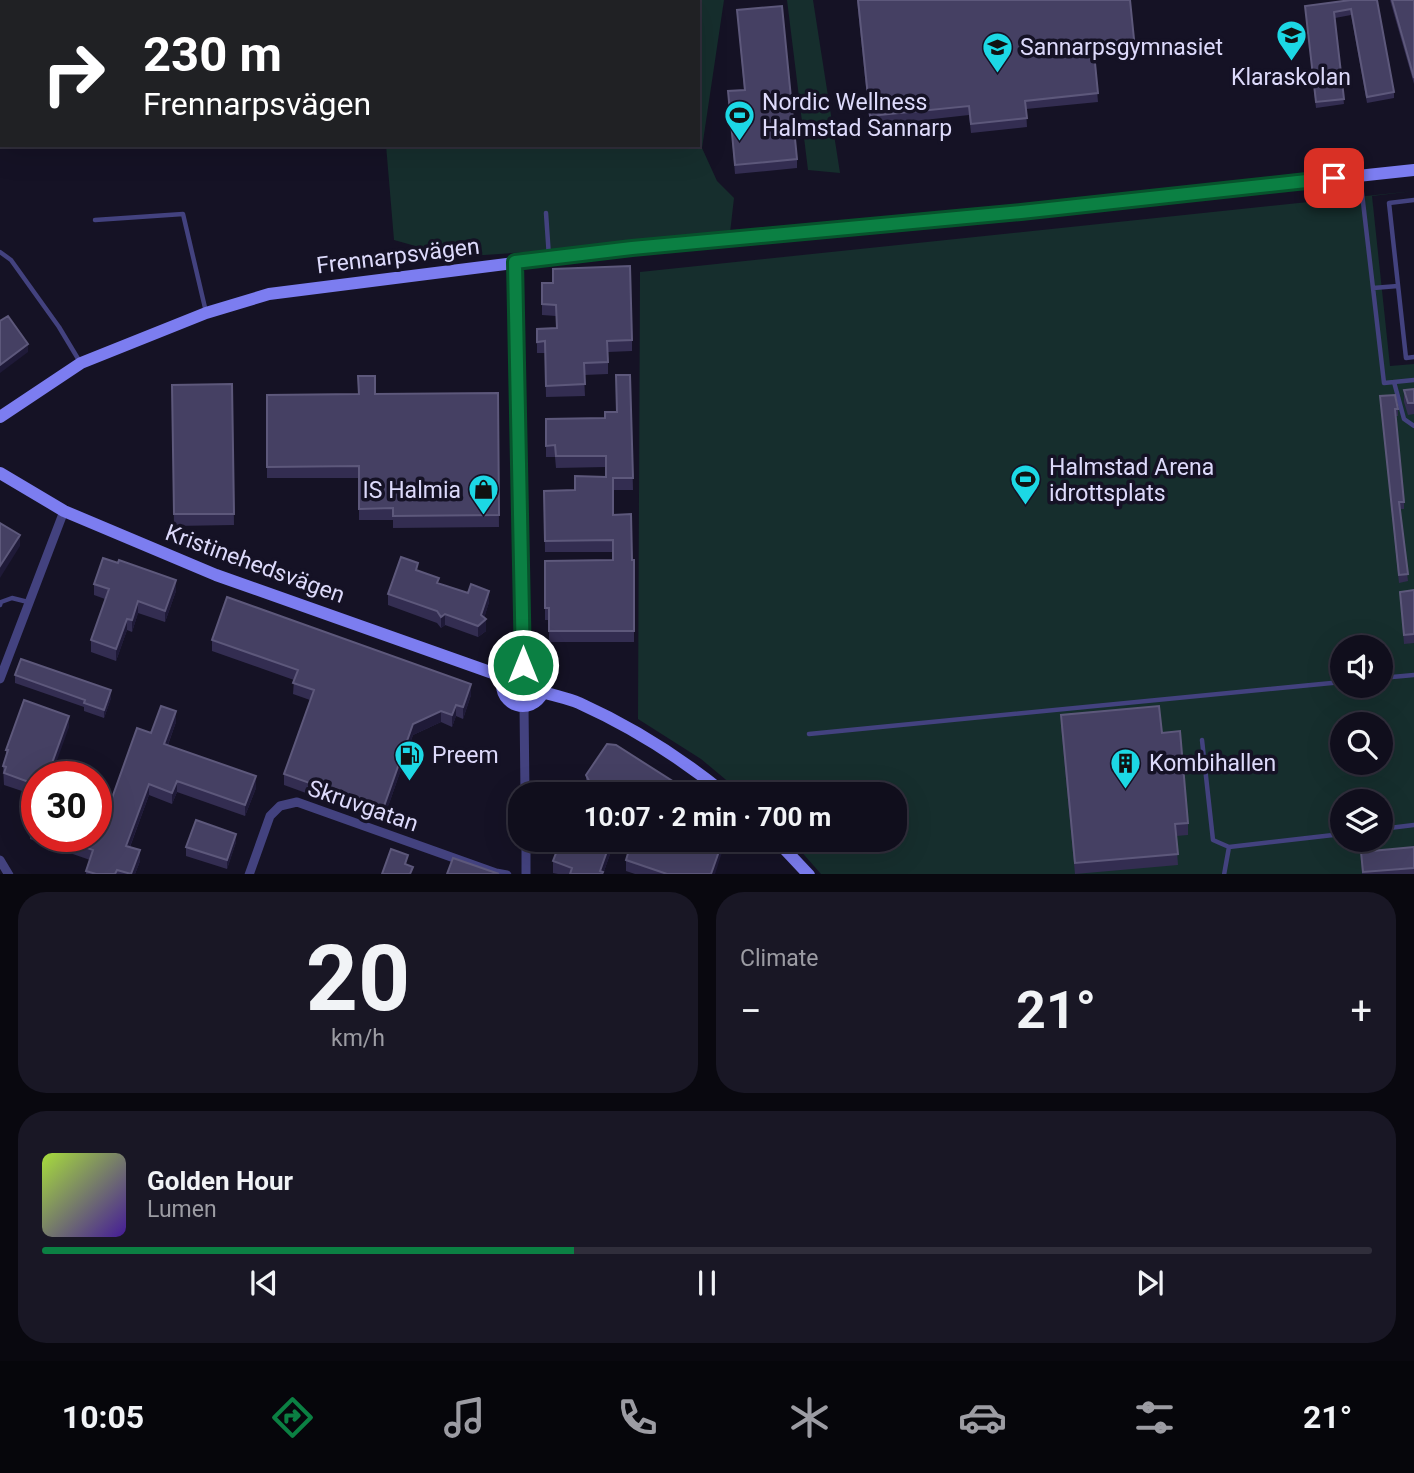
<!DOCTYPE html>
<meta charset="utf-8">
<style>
body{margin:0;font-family:Roboto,sans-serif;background:#191725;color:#f1f3f6;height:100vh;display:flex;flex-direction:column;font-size:26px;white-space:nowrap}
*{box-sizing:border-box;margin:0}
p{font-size:23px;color:#9c9ca3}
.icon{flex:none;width:38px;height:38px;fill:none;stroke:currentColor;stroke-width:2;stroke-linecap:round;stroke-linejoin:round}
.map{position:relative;height:874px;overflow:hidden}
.sheet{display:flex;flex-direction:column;gap:18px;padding:18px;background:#09080f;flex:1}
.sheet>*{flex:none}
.banner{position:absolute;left:0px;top:0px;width:700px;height:147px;box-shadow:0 7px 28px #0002,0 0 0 2px #302e3b;background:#202124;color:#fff;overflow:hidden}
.buttons{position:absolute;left:1330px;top:635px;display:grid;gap:14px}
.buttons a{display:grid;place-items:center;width:63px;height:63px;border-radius:50%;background:#100e1c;box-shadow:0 7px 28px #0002,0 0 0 2px #302e3b;font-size:35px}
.speed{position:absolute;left:21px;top:761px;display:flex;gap:14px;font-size:35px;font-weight:700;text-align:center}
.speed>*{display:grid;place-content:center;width:91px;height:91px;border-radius:50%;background:#100e1c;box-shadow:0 7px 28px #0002,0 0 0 2px #302e3b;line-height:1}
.speed .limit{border:10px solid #d22;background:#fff;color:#111}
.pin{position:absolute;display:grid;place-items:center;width:60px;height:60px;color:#fff;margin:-30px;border-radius:14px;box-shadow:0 4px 10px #0006}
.me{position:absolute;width:77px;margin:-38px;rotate:0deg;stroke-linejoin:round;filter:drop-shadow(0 0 5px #0008)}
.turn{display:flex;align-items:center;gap:24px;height:147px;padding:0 28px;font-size:32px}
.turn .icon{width:91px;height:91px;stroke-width:2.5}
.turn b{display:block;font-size:49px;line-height:60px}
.big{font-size:52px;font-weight:700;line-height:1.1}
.sheet .card{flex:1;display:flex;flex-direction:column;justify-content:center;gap:10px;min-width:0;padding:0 24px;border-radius:28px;background:#191725}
.sheet .dial{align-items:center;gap:0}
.dial b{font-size:91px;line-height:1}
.song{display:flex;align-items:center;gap:21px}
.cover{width:84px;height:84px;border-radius:10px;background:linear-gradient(135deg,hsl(80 70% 55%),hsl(260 70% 35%))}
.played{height:7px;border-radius:4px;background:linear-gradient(90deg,#0b8043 40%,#302e3b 40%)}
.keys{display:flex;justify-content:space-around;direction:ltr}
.heat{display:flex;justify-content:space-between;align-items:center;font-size:38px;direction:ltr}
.sheet .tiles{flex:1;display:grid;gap:18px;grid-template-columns:1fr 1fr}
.card:last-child{grid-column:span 2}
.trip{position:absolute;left:508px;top:782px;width:399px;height:70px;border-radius:28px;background:#100e1c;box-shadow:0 7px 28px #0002,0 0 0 2px #302e3b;font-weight:700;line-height:70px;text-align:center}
.tab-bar{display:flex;height:112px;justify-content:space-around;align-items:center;background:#06060b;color:#9c9ca3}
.tab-bar .icon{width:49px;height:49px}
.tab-bar .current{color:#0b8043}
.tab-bar b{font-size:32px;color:#f1f3f6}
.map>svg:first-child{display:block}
.green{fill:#162e2d;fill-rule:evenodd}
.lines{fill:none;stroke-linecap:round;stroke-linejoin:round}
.lane{stroke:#43427f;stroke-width:4.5}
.street{stroke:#43427f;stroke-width:9}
.secondary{stroke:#7c7df0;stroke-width:12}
.wall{fill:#332d51}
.shaded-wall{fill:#1f1a38}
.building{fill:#454063;stroke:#5d587b;stroke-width:2}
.route-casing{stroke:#07532c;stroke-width:18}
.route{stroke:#0b8043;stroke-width:12}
.labels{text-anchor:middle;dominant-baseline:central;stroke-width:7;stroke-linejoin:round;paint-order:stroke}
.poi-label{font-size:23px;fill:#dddafb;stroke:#151225;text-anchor:start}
.street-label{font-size:23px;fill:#dddafb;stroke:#151225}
</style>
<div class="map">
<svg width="1414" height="875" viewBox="0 0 1414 875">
<rect width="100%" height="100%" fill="#151225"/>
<path class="green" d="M224,0H724L702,148L717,181L734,198L730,233L571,249L455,257L394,240L386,145H698V2Z
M787,0H813L840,173L808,170Z
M1414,191L1372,196L1390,366L1414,364V874H821L791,840H894V794H743L701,759L638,719L640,272ZM1342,648H1381V686H1342ZM1342,724H1381V763H1342ZM1342,802H1381V840H1342Z"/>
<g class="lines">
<path class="lane" d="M1360,176L1384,383L1414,380
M1414,200L1389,203L1406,358L1414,357
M546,213L549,257
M95,220L183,214L206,312
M0,252L11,260L59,327L80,362
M1373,288L1398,286
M1394,382L1404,419L1414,426
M0,605L1,602L12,598L28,602
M1381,678L1414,675
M809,734L1342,682
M1202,740L1213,840L1229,847
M1381,829L1414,825
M1224,875L1229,847L1342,834"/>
<path class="street" d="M515,262L523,558V665
M0,679L64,511
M524,706L525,794
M526,840V875
M0,860L9,875
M249,875L270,816L280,806L297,802L496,873L507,875"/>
<path class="secondary" d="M0,417L81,363L206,313L269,294L632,248L1021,212L1414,170
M0,473L64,511L216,575L504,677
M502 685a21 21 0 1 1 42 0a21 21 0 1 1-42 0Z
M543,692C555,696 567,698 579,703C632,727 680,757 725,794
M776,840L809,875"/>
</g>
<path class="wall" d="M857,0H1130L1134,48L1094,52L1098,102L1026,109L1027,127L971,133L969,115L870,126Z
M1351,0L1394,92V98L1367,103L1351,15L1335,18L1344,104L1316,108L1305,6Z
M1390,0H1414V84Z
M737,10L797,159V168L735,174L728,91L744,90Z
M542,283L632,340V351L608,352V374L584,375L585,396L546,397L545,353H537V329L556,328V316L542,315Z
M630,375L633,490H613V515L632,560H634V642H549V620H545V561L613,560V552H545L544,491L575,490L606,477V467L556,468L555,457H546V419L605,418L617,412Z
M232,384L234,525L174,526L172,385Z
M1414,389V414L1408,415L1404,402V390Z
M498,393L499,527L393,528V520H359V478H267V395Z
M1380,396L1398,409V416H1396L1404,502V509H1400L1408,581L1399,583Z
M418,571L439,583L489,602L484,618L486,631L478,637L445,625L441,628L437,623L388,605V594Z
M94,584L176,591L165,622L138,613L132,632L127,630L116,661L91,652V640L105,599L94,595Z
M1414,590V643L1404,644L1400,592Z
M212,640L471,695L463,719L456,716L452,727L441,722L413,735L383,821L284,785V774L310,700L293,694L294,680L212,651Z
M15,675L111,698L104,718L84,711V707L15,683Z
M1061,715L1162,733L1188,823V835L1176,836L1178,865L1075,874L1061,726Z
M176,722L168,745L256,788L245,816L177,792L172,804L149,795L130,847L140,861L135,874H86V871L90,860L30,839V828L37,809V836H96L151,733Z
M69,727L37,777V796L4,785L3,766L6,756V750Z
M586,775L685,794H594L589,793L586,787Z
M561,840H615L603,874H558L553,873V861Z
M236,842L227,869L186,856V847Z
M1414,847V874H1362L1361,852Z
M626,860L715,874H635L626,871Z"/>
<path class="shaded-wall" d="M28,344V352L0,373V365Z
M20,535V546L0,578V566Z
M176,580V591L165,622V611Z
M489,591V602L483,622L486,619V631L478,637V626Z
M138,601V613L132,632V620Z
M445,614V625L441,628V617Z
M127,619V630L116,661V649Z
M471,684V695L463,719V707Z
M111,690V698L104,718V710Z
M456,705V716L452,727V715Z
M176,711V722L164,755V744Z
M441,711V722L413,735L383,821V809L413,724Z
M69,716V727L51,777H47Z
M256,776V788L245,816V805Z
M177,781V792L172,804V793Z
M149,784V795L126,857V846Z
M236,834V842L227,869V860Z
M611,840H615L603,874H600V871Z
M723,840H726L715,874H711Z
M140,850V861L135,874H131Z"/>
<path class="building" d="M858,0H1130L1134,39L1093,43L1098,93L1025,101L1027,118L971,124L969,106L870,116Z
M1351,0H1377L1394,92L1367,97L1351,9L1334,12L1344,99L1316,102L1305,6Z
M1392,0H1414V78Z
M782,6L797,159L735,165L728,91L745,90L737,10Z
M630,266L632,340L607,341L608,362L584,363L585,384L546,386L545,341L537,342V329L557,328L556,305L542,304V283H553V269Z
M8,316L28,344L0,365V321Z
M616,375H630L633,478H613V515L631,514L632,560H634V631H549V608H545V561L613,560V540L545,541L544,491L575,490V476L606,477V456H556L555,445L546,446V419L605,418V412H617Z
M358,376H375V394L498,393L499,515L393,516V508L359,509V466L267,467V395L359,394Z
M232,384L234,514H174L172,385Z
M1414,389V403H1408L1404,390Z
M1395,395L1398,409H1395L1404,502H1399L1408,574L1399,575L1380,396Z
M0,523L20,535L0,566Z
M401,557L418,563L416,570L439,578L437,583L468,593L471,584L489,591L481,615L486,619L478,626L445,614L441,617L437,611L388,594Z
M103,558L118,563L119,560L176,580L165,611L138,601L132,620L127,619L116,649L91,640L109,589L94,584Z
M1414,590V634L1404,635L1400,592Z
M227,597L471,684L463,707L456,705L452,715L441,711L413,724L383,809L284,774L314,690L293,683L298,670L212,640Z
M21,659L111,690L104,710L84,703L85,700L15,675Z
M24,700L69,716L47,777H37V785L4,773L6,767L3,766L8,750H6Z
M161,706L176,711L164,744L256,776L245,805L177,781L172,793L149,784L126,846L140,850L131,874L117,870L115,874H96L86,871L93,850L55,836H96V824L102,826L137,728L151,733Z
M1159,706L1162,733L1180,731L1188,823L1175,824L1178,854L1075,863L1061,715Z
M607,744L616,745L685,789L683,794H626L589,781L586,775Z
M37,809V830L30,828Z
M196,820L236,834L227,860L186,847Z
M561,840H611L600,871L603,872L602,874H570L572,868L553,861Z
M632,840H723L711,874H667L626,860Z
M1414,847V868L1363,872L1361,852Z
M391,849L408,855L405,864L413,867L410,874H382Z
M453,858L499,874H447Z"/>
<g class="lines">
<defs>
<path id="route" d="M523,665L515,262L632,248L1021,212L1334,178"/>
</defs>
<use href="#route" class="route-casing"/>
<use href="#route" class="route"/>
</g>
<defs>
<symbol id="school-pin" viewBox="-11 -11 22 30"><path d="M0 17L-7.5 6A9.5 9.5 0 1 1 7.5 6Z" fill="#1cd8e5" stroke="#151225"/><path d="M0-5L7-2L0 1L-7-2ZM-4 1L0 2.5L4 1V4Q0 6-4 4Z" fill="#111"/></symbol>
<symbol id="stadium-pin" viewBox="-11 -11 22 30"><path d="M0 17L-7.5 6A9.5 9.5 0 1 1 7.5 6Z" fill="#1cd8e5" stroke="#151225"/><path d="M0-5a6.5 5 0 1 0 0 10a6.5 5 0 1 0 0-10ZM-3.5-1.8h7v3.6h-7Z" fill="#111"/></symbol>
<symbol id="shop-pin" viewBox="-11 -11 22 30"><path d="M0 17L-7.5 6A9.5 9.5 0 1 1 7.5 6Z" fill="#1cd8e5" stroke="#151225"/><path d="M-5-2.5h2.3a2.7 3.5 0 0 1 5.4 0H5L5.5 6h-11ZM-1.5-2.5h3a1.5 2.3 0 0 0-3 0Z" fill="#111"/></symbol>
<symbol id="fuel-pin" viewBox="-11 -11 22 30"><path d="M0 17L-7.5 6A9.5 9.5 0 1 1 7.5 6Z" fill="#1cd8e5" stroke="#151225"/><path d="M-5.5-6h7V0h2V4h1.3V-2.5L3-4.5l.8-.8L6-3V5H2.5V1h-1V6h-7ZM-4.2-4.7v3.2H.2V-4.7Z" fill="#111"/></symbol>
<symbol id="building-pin" viewBox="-11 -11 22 30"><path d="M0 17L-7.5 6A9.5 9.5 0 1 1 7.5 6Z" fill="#1cd8e5" stroke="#151225"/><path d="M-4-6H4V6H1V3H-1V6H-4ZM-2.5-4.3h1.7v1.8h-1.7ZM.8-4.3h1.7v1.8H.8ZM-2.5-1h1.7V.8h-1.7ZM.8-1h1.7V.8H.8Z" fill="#111"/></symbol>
</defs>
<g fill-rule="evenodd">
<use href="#school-pin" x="1274" y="18" width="35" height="47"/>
<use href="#school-pin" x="980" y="30" width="35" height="47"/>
<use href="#stadium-pin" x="722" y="98" width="35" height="47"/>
<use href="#stadium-pin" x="1008" y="462" width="35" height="47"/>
<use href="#shop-pin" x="466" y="472" width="35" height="47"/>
<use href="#fuel-pin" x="392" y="738" width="35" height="47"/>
<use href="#building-pin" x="1108" y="746" width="35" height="47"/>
</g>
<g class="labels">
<g class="poi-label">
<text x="1020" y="47">Sannarpsgymnasiet</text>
<text x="1291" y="77" text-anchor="middle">Klaraskolan</text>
<text x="762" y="102">Nordic Wellness<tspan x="762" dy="26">Halmstad Sannarp</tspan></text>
<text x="1049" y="467">Halmstad Arena<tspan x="1049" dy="26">idrottsplats</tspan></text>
<text x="461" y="490" text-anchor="end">IS Halmia</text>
<text x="432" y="755">Preem</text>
<text x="1149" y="763">Kombihallen</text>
</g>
<g class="street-label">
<text transform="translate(398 256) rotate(-7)">Frennarpsvägen</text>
<text transform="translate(255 564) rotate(20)">Kristinehedsvägen</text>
<text transform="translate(363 806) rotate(19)">Skruvgatan</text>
</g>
</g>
</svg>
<div class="buttons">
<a><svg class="icon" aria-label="sound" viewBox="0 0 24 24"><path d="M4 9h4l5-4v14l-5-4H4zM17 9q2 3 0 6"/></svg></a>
<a><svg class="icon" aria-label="search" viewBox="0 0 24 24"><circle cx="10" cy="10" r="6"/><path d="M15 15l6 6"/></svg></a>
<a><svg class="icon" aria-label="layers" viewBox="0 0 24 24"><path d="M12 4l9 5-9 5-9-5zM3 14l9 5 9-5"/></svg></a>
</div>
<div class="speed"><div class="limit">30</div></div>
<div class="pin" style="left:1334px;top:178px;background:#d93025"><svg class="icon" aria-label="arrive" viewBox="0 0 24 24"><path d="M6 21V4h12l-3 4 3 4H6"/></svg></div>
<svg class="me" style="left:523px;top:665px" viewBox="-20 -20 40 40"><circle r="17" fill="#0b8043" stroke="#fff" stroke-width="3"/><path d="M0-11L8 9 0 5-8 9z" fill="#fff"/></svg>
<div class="trip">10:07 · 2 min · 700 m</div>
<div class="banner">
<div class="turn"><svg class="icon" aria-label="right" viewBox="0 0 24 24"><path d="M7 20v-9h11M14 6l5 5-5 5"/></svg><div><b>230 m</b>Frennarpsvägen</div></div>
</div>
</div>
<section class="sheet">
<div class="tiles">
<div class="card dial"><b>20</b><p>km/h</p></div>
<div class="card"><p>Climate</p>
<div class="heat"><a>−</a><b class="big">21°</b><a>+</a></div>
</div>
<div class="card">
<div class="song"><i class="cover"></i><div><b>Golden Hour</b><p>Lumen</p></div></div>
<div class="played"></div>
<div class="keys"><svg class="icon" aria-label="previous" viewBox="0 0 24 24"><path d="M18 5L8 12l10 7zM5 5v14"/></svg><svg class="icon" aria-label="pause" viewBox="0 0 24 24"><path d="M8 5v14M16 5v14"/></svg><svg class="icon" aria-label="next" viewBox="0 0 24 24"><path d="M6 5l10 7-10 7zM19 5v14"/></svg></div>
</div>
</div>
</section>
<nav class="tab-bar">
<b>10:05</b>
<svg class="icon current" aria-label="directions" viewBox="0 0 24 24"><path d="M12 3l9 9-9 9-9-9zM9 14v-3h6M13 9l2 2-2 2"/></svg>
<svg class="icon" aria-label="music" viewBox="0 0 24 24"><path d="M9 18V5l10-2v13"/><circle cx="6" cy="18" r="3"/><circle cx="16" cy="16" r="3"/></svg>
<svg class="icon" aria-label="phone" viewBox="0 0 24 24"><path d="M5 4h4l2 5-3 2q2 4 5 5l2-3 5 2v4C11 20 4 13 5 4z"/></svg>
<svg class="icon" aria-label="climate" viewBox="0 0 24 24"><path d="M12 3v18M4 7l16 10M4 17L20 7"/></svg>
<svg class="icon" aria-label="car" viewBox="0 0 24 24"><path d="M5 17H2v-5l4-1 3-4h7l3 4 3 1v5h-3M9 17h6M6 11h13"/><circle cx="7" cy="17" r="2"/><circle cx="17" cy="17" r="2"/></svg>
<svg class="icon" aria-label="filters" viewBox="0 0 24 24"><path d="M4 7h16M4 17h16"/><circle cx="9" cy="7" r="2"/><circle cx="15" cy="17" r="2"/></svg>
<b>21°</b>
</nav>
